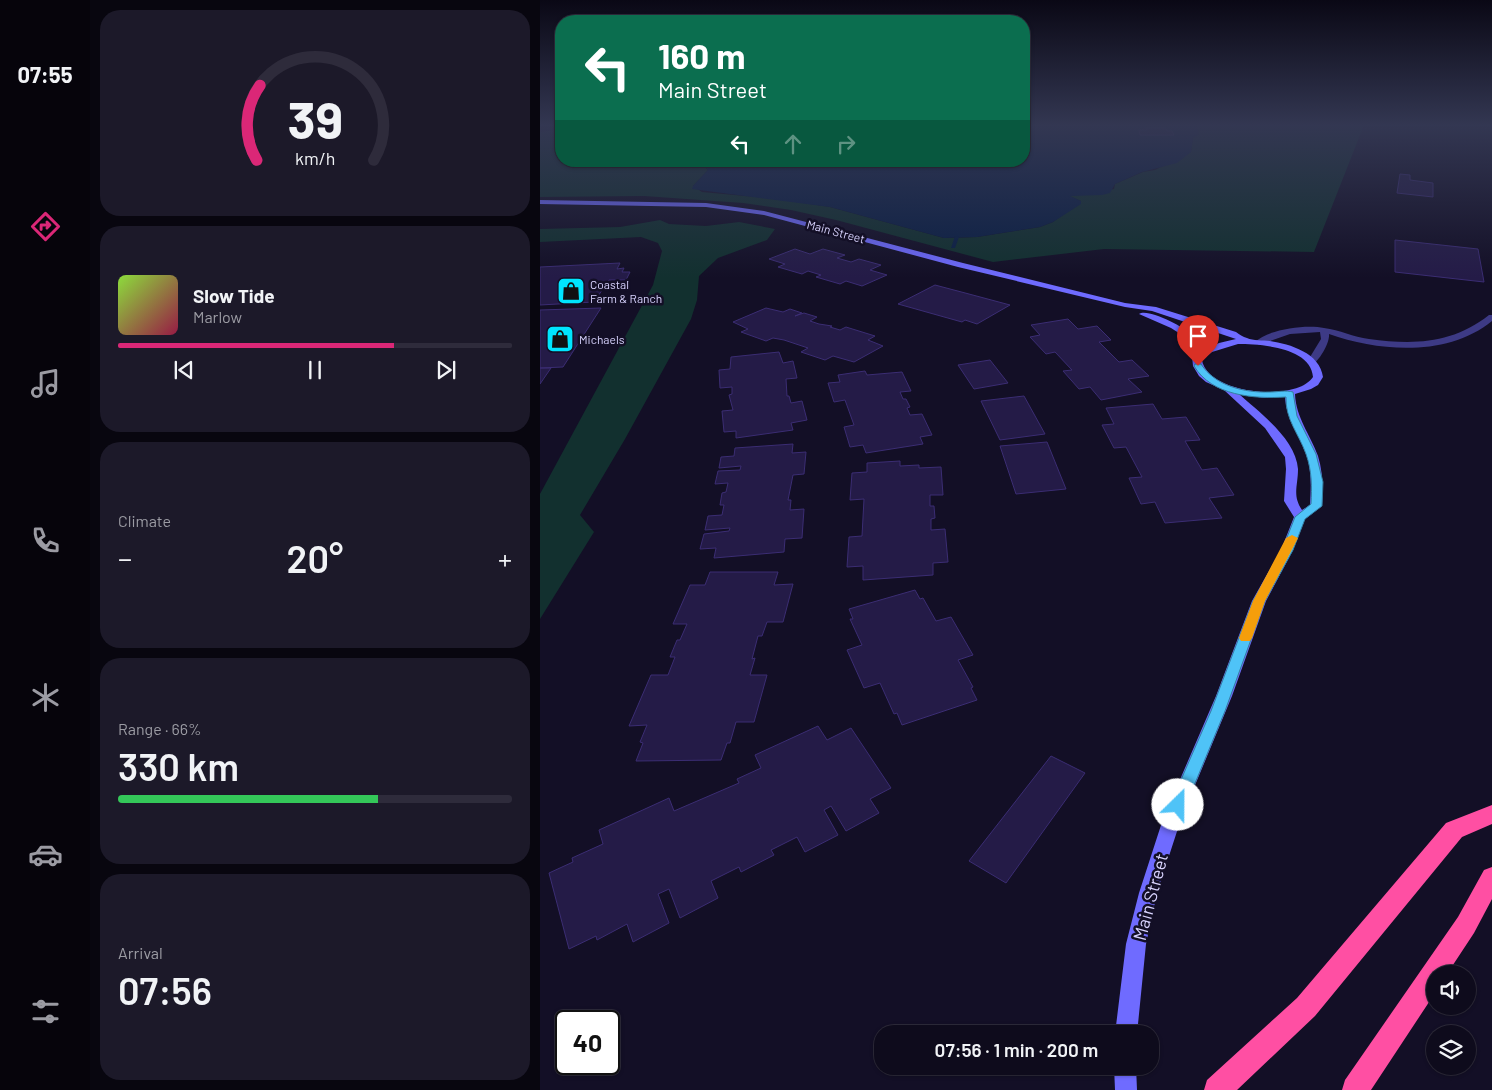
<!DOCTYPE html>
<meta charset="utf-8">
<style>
body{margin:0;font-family:Barlow,sans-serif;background:#1c1929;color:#f1f3f6;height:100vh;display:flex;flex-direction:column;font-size:19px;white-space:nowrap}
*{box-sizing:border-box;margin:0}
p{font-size:16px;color:#9b9ba3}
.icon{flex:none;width:28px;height:28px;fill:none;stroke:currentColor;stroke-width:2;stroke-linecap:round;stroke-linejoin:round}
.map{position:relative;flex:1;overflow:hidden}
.side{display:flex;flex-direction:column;gap:10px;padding:10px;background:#08060f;width:450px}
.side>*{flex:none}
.top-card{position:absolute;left:15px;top:15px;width:475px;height:152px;border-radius:20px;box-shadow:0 1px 4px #0004,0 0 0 1px #2e2b3b;background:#0b6e4f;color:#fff;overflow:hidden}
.tools{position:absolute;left:886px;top:965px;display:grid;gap:10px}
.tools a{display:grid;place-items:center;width:50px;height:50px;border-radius:50%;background:#0e0b1c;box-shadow:0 1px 4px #0004,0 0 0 1px #2e2b3b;font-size:25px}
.speed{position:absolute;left:15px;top:1010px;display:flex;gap:10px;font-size:25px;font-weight:700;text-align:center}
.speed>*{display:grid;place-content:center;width:65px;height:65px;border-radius:50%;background:#0e0b1c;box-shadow:0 1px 4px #0004,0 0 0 1px #2e2b3b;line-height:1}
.speed .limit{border:2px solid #111;border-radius:8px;background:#fff;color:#111}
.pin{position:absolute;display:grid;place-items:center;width:42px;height:42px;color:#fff;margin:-51px -21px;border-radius:50% 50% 50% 0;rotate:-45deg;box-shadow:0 0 5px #0007}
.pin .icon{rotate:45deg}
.me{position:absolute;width:55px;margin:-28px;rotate:23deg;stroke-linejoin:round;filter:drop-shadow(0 0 4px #0008)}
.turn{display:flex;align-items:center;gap:18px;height:105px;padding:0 20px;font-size:22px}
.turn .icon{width:65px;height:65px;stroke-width:2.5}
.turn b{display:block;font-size:35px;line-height:42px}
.lanes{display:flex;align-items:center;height:48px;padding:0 20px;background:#0003;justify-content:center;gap:25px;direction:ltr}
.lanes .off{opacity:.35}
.big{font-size:38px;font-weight:600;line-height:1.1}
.side .card{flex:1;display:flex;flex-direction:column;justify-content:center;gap:8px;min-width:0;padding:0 18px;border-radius:20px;background:#1c1929}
.side .dial{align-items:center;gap:0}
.dial svg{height:130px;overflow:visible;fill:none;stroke:#2e2b3b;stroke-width:7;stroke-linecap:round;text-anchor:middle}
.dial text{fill:#f1f3f6;stroke:none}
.song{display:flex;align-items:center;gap:15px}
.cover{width:60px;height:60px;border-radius:8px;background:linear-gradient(135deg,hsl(90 70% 55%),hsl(340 70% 35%))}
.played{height:5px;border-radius:2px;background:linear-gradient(90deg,#db2777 70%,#2e2b3b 70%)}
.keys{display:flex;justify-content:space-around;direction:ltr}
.heat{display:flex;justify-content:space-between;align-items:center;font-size:28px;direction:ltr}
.charge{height:8px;border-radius:4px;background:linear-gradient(90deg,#34c759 66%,#2e2b3b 0)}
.trip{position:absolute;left:334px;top:1025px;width:285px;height:50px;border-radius:20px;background:#0e0b1c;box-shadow:0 1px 4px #0004,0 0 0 1px #2e2b3b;font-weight:600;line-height:50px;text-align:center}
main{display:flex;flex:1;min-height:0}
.tab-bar{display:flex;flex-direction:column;width:90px;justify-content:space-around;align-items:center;background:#06040b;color:#9b9ba3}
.tab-bar .icon{width:35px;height:35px}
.tab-bar .selected{color:#db2777}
.tab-bar b{font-size:22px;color:#f1f3f6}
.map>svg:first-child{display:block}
.green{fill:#12302f}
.water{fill:#0a1f44}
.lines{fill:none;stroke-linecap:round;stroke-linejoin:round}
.stream{fill:#0a1f44;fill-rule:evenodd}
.building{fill:#241b47;stroke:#3b2d73}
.street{fill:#3d3a85;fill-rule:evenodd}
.secondary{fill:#6f6bff;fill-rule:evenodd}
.highway{fill:#ff4fa3;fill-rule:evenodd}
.route{fill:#4fc3f7;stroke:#337fa1}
.slow{fill:#f59e0b}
.labels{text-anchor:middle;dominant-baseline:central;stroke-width:5;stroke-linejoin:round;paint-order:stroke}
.far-street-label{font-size:12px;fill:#d9d4ff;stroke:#130f26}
.far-poi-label{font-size:12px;fill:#d9d4ff;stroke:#130f26;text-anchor:start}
.near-street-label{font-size:18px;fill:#d9d4ff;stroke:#130f26}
</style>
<main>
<nav class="tab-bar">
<b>07:55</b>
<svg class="icon selected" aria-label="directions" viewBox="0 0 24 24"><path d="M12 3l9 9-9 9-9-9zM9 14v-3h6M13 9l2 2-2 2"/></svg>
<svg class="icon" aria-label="music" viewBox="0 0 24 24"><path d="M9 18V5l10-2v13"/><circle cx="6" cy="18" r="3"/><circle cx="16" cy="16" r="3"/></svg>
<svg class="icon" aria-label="phone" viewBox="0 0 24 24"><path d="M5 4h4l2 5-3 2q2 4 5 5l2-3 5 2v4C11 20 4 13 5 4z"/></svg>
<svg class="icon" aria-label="climate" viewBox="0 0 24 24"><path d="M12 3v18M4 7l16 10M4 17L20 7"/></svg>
<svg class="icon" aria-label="car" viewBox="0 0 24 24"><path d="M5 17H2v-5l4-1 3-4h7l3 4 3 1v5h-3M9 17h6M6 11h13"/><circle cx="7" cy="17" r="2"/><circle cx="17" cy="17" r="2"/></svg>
<svg class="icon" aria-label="filters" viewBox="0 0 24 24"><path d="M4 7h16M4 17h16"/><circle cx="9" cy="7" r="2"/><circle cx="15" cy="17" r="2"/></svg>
</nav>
<section class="side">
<div class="card dial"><svg viewBox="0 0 100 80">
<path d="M14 69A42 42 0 1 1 86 69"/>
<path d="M14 69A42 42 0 0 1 16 23" stroke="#db2777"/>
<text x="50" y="56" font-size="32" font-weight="700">39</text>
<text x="50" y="72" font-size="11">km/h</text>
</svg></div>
<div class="card">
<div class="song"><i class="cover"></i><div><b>Slow Tide</b><p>Marlow</p></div></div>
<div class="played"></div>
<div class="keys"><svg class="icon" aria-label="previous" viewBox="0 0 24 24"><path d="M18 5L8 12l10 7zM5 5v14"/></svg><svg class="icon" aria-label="pause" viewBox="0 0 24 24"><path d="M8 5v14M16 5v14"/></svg><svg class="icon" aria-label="next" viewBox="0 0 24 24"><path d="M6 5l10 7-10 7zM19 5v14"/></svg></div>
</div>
<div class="card"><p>Climate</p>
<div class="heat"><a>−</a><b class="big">20°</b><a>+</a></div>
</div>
<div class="card"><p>Range · 66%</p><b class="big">330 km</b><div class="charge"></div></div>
<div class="card"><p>Arrival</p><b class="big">07:56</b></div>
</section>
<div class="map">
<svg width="952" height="1090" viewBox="0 0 952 1090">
<rect width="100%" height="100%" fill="#130f26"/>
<path class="green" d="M656,125H824L774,252L564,249L453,262L296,220L251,210L203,203L104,196L0,197V132L21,129V161H154L161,163L168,170L153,186L162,192L236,199L290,207L404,238L437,237L500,227L513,222L541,201L529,196L574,189L575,184L603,172L615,170L651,152L653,138L659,134Z
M120,220L129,224L166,226L199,222L235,229L227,240L178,258L159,276L157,300L151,319L85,439L40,515L54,532L0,619V494L113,285L122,251L118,243L101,237L0,242V229L80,227Z"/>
<path class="water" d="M484,125H656L659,134L653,138L651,152L637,163L602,172L575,184L570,193L562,195L530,196L541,201V204L513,222L500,227L437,237L404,238L290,207L152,189L153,186L168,170L161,163L154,161H484Z"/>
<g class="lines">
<path class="stream" d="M415,236L419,237L415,248H411Z"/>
</g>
<path class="building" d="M606,128H625L627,131H632L634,135H600L599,130H607Z
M860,174L870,175V180L893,183V197L857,193Z
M855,240L938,249L944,282L855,272Z
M255,249L270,254L283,249L305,255L297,258L311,262L319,259L341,265L330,270L347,275L322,286L306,281L300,284L276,277L281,275L268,271L262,274L238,267L245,264L229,259Z
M80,263L77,269L84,268L82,272H90L86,280H69L54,302L0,305V267Z
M395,285L429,294L470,305L437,324L425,320L422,322L358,304Z
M61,308L23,367L0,368V310Z
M226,308L243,312L250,309L262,313L255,316L264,313L277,317L270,321L279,324L292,326L290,327L300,330L306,327L335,336L328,340L343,346L314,362L293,356L285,360L261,352L268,348L244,340L233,338L226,341L201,332L208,329L193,322Z
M528,319L538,329L557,326L571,340L559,342L579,362L592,360L609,376L588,379L602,392L561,400L550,387L539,389L523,371L532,370L515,352L506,354L490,337L500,335L491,325Z
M239,352L243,363L253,361L257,378L246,379L247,396H249L251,403L262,401L267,420L251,423L253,430L196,438V431L184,432L182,411L193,410L189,395L192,394V387L180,388L179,370L190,369L191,357Z
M450,360L468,383L434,389L418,365Z
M0,368H11L0,384Z
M325,371L327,375L362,372L371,391L360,392L363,399H366L370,407L367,408L370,415L382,414L392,435L380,437L383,444L326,453L323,445L310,447L304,427L314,425L305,400L294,402L288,383L300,382L298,375Z
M484,396L505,434L460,440L441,401Z
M613,404L622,419L646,417L660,440L645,441L662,470L677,468L694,495L669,498L682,518L625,523L615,502L601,504L589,478L602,477L586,447L574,448L562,425L574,424L566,408Z
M507,442L526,489L476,494L460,446Z
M253,444L252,453L266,452L264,474L253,475L248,500H251L250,510L264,509L262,538L245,539L244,552L174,558L176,548L160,549L164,534L189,531L190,528L165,530L168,516L182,515L184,505H180L182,493L186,492L188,483L175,484L178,471L200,470L201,466L179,468L181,457L194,456L195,448Z
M360,461V466L379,465V468L401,467L403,495H390V506H394L395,518L391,519V530L405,529L408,562L393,563V575L323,580V566L307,567L309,537L322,536L324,499L310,500L312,473L327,472V463Z
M170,572H238L234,585L253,584L243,622H227L222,636H218L212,659L215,658L210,675H227L214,722H196L190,743H187L181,760L96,761L103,743L100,742L107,725L89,726L111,675H128L135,657H130L137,640H140L147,624H133L150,585H165Z
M375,590L380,599L383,598L396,621L411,617L433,655L418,660L433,687L431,688L437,700L362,725L357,713L354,714L340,683L324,688L307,650L322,645L310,619H313L309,609Z
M278,726L287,740L311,728L351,788L330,799L339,813L306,831L291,806L284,810L298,835L265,852L257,837L231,850L234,855L201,872L199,867L171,881L178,898L140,918L129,889L118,894L129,923L93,942L87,924L57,940L56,936L29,949L9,873L33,862L32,858L63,844L59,830L129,798L134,811L199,783L197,779L221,768L215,755Z
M511,756L545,773L466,883L429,861Z"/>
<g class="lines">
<path class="street" d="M949,315H952V321C908,357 840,352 789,334C790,343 779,361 772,365L767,362L781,339L780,332L750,334L719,345L715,342C728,329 767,324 784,328C800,330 813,337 829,339C874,345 912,344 949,315Z"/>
<path class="secondary" d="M0,200L166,203L224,211L423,263L585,303L616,307L696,332C699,334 703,337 707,338C713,341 723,340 730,341C750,344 780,353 783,377L778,385L771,389L755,394C756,418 770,434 778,456C783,472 783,489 782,506L765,519L753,550L726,601L692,696L641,819L617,893L606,944L597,1034H575L586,944L599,893L623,819L676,696L712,601L741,550L754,517L744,501L746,469L745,457L725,428L684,390L666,382L659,376L653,366L651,346L642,335L631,328L599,314C608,308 644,327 652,335C656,340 660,345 661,352L679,343L696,339L612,311L585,307L418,267L224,215L166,207L0,204ZM698,344C720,344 771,347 773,377C756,403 667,394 662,360L672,352ZM699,394L725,398L745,396C746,419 759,434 766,454C772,470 771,488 770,505L762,510C752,495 758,486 758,469C756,439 720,413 699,394Z
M574,1066H596L597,1090H575Z"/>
<path class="highway" d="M952,805V824L922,837L775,1016L697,1090H664L667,1080L757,998L906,823Z
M952,867V899L934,933L907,974H895V993L831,1090H802L805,1080L918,917L944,870Z"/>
</g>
<linearGradient id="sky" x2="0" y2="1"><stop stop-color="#0a0815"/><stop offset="0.45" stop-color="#333752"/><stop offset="1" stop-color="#333752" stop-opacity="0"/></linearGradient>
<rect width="952" height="278" fill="url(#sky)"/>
<path class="route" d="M655,364H661C675,386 705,393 730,392C738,392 746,390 753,392L757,416L776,454L783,482L782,506L765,519L753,550L725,601L685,711L646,805L644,810L638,812L633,810L630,805L671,711L713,601L742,550L755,517L771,504C772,487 772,471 766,454C759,434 745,419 746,397C714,399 672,396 654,366Z"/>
<path class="slow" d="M752,535L758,538L725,601L712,638L710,641H701L699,638L713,601L746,538Z"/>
<defs>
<symbol id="shop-square" viewBox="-11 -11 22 22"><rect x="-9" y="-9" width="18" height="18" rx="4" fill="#00e5ff" stroke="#130f26"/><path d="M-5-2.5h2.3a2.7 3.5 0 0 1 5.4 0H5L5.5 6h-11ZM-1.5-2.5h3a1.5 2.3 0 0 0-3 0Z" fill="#111"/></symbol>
</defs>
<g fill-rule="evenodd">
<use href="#shop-square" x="15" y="275" width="32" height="32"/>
<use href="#shop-square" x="4" y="323" width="32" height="32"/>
</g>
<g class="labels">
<g class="far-street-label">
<text transform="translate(296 231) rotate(15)">Main Street</text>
</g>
<g class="far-poi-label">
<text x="50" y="284">Coastal<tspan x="50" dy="14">Farm &amp; Ranch</tspan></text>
<text x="39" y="339">Michaels</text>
</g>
<g class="near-street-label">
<text transform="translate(610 897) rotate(-75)">Main Street</text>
</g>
</g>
</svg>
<div class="tools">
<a><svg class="icon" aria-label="sound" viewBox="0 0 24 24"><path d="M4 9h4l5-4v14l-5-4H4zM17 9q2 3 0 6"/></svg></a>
<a><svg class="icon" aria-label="layers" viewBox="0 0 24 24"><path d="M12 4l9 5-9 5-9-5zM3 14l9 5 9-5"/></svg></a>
</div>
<div class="speed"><div class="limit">40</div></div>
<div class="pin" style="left:658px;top:366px;background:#d93025"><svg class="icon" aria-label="arrive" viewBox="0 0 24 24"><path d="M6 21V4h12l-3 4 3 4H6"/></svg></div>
<svg class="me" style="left:638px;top:805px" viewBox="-20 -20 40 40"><circle r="19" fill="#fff"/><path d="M0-13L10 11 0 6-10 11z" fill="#4fc3f7"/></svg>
<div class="trip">07:56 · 1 min · 200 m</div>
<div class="top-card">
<div class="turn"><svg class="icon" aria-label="left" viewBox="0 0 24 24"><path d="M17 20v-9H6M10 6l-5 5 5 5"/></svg><div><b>160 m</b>Main Street</div></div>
<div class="lanes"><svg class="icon" aria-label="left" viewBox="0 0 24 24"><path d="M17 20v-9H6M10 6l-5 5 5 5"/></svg><svg class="icon off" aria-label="ahead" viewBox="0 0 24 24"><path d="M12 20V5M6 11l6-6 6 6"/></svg><svg class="icon off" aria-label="right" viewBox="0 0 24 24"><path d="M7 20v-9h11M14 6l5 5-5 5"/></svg></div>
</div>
</div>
</main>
